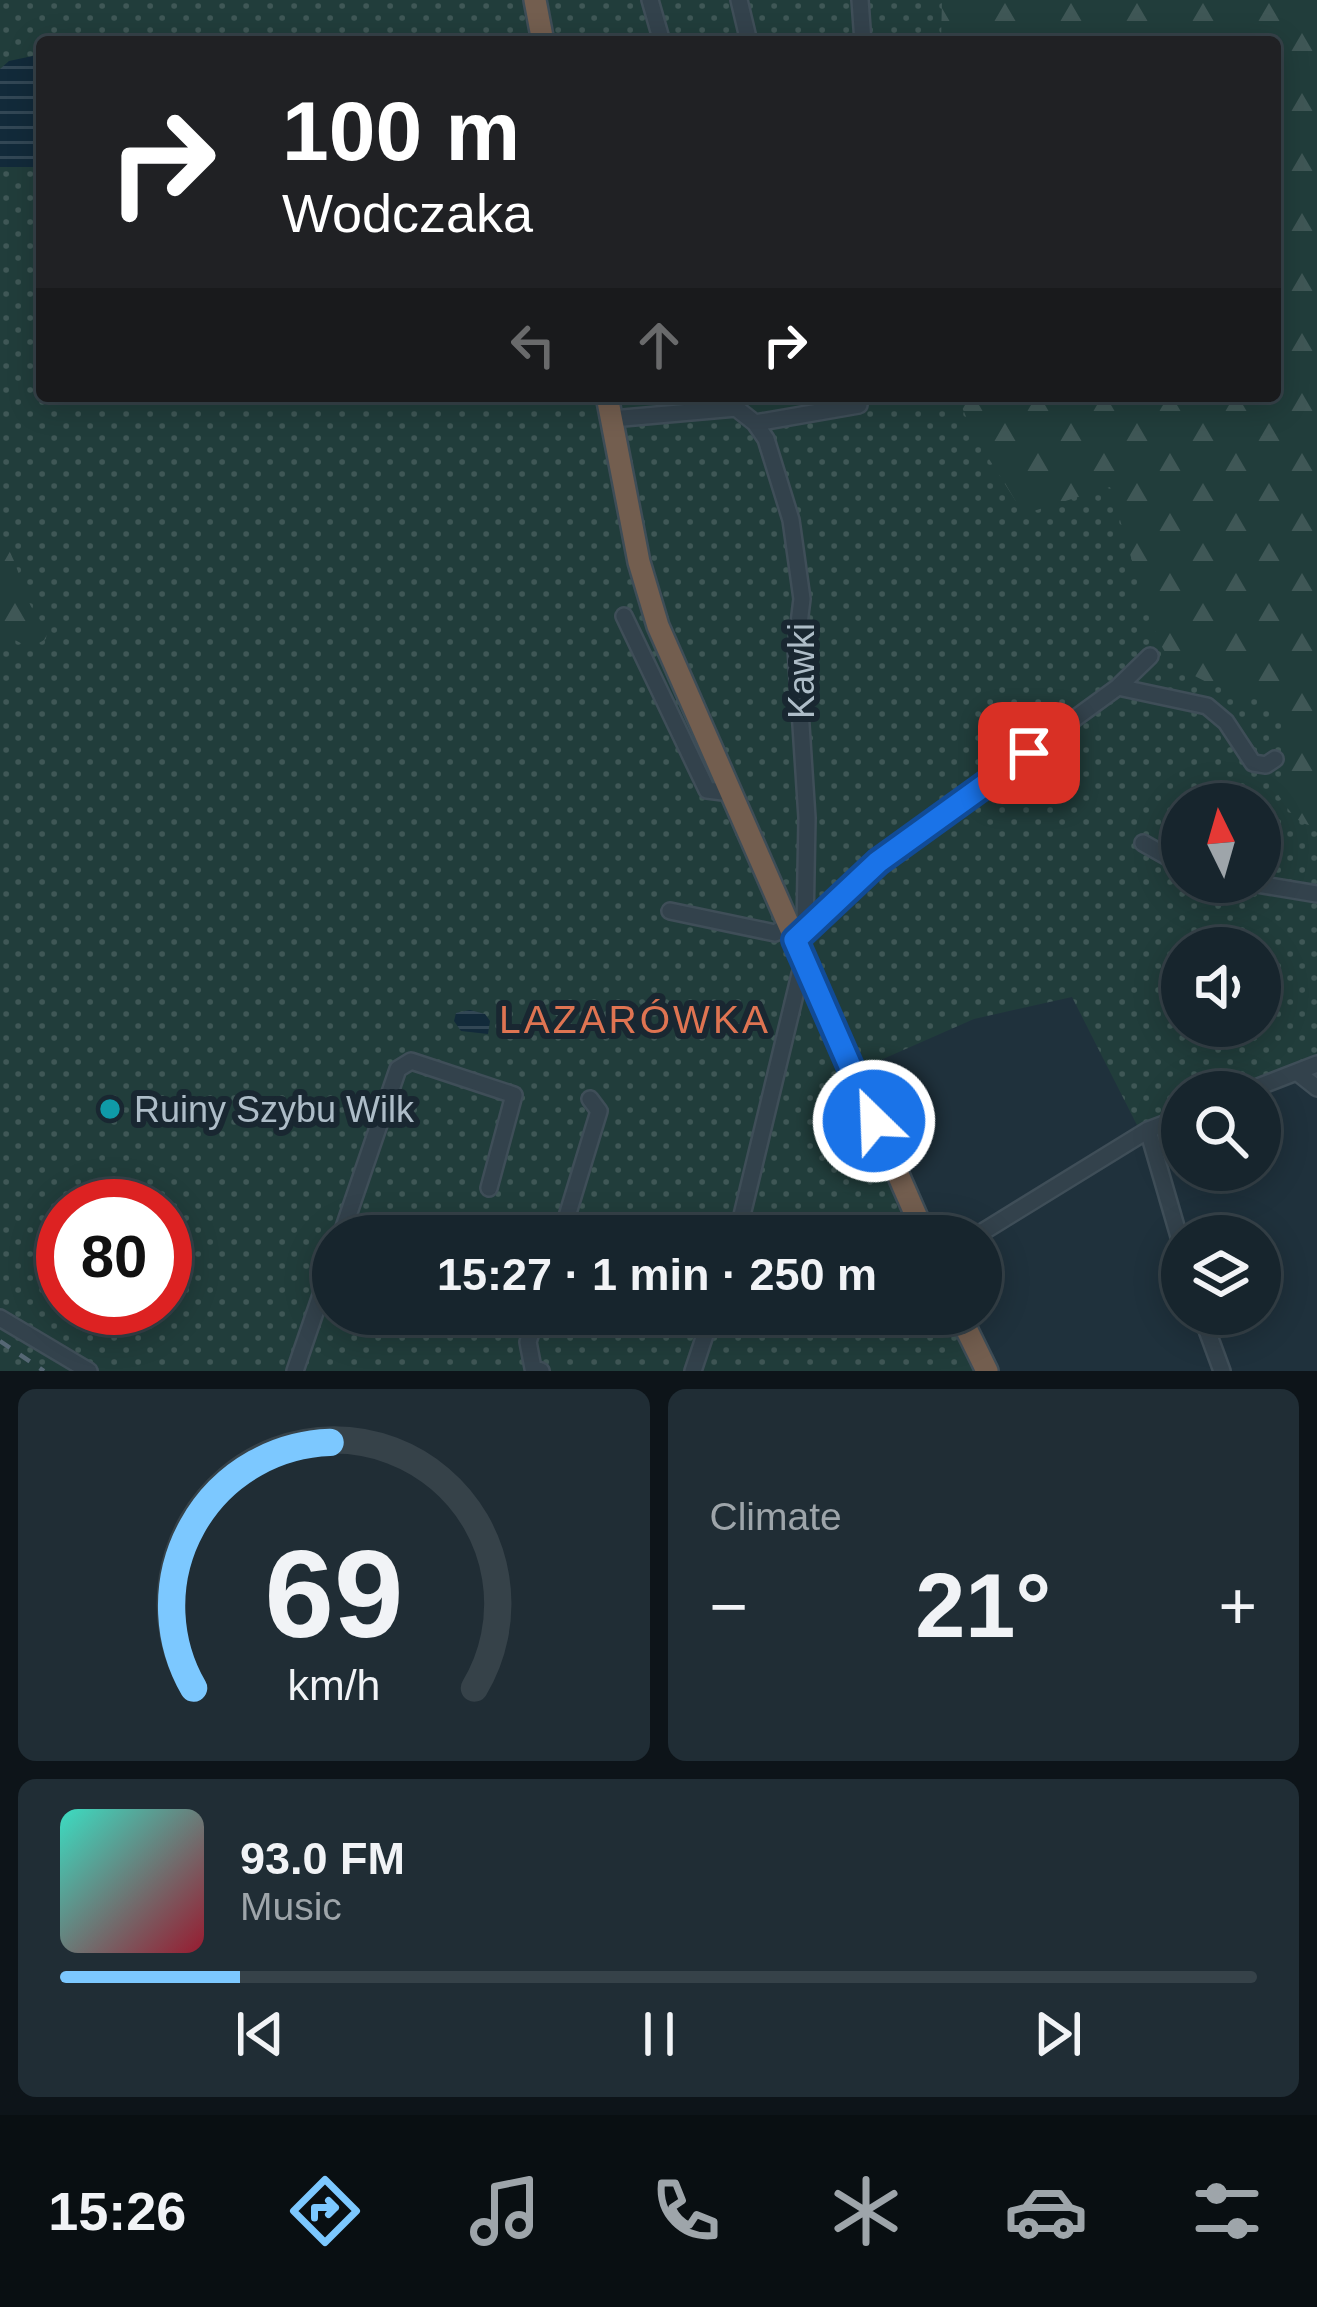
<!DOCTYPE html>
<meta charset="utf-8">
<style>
body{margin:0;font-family:Arial,sans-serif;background:#202d35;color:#f1f3f6;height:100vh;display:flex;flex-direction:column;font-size:45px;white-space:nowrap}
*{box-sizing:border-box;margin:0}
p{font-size:39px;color:#9ea5aa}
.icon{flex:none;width:66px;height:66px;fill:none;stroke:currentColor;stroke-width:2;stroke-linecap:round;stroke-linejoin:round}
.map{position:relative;height:1371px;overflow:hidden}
.sheet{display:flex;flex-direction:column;gap:18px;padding:18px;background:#0d1419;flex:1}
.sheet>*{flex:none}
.hud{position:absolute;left:36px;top:36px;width:1245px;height:366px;border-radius:12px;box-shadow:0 6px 30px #0003,0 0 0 3px #364249;background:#202124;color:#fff;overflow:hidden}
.needle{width:78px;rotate:355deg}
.buttons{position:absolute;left:1161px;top:783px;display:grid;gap:24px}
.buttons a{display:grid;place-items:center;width:120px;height:120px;border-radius:50%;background:#17252d;box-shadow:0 6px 30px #0003,0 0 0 3px #364249;font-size:60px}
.speed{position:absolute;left:36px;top:1179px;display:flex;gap:24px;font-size:60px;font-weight:700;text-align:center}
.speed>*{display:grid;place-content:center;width:156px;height:156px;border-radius:50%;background:#17252d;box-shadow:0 6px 30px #0003,0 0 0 3px #364249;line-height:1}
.speed .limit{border:18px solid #d22;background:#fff;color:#111}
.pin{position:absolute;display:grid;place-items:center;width:102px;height:102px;color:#fff;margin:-51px;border-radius:24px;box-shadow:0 6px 18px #0006}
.me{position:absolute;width:132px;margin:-66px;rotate:336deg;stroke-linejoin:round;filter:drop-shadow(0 0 9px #0008)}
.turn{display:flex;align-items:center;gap:42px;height:252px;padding:0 48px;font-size:54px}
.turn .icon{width:156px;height:156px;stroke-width:2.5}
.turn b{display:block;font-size:84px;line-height:102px}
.lanes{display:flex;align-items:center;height:114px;padding:0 48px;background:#0003;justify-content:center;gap:60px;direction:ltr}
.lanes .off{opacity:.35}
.big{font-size:90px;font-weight:600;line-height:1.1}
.sheet .card{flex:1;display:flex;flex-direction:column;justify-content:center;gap:18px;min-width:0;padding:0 42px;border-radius:18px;background:#202d35}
.sheet .dial{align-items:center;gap:0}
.dial svg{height:312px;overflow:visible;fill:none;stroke:#364249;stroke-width:7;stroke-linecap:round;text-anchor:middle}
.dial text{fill:#f1f3f6;stroke:none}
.song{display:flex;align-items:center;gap:36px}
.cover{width:144px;height:144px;border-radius:18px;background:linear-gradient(135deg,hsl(170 70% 55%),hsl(350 70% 35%))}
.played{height:12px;border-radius:6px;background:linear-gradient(90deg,#7cc8ff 15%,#364249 15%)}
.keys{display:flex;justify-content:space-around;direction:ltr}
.heat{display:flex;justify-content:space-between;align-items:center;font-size:66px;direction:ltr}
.sheet .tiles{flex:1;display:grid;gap:18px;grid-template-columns:1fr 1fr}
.card:last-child{grid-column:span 2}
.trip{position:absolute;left:312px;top:1215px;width:690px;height:120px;border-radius:60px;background:#17252d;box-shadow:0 6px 30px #0003,0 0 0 3px #364249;font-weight:600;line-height:120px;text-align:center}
.dock{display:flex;height:192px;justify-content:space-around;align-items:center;background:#090f12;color:#9ea5aa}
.dock .icon{width:84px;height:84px}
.dock .current{color:#7cc8ff}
.dock b{font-size:54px;color:#f1f3f6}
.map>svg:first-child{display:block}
.grass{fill:url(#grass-dots);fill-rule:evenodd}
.forest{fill:url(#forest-firs)}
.water{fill:url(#water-rules)}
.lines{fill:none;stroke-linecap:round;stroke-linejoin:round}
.minor-casing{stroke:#3f4e58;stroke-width:20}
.highway-casing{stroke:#3e4d57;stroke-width:26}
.minor{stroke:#33424c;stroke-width:15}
.highway{stroke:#735e4f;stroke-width:21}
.rail{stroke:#556774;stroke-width:4.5;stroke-dasharray:12 12;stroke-linecap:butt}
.route-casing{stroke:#114b97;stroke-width:30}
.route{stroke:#1a73e8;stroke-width:21}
.culture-dot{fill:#0f9aa8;stroke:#192731;stroke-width:4.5}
.labels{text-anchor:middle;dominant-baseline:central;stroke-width:12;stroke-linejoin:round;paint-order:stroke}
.street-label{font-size:36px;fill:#aebdc8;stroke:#192731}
.poi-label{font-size:36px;fill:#aebdc8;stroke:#192731;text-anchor:start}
.neighbourhood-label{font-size:39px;letter-spacing:3px;fill:#df7452;stroke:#192731}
</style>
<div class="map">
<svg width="1317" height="1371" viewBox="0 0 1317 1371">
<defs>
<pattern id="grass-dots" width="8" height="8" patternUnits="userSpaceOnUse" patternTransform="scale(3)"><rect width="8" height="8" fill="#213d3b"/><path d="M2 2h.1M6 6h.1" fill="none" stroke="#3f5756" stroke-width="1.8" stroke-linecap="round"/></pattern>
<pattern id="forest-firs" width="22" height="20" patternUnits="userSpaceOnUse" patternTransform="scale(3)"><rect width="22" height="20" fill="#213d3b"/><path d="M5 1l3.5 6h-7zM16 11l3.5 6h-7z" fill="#3f5756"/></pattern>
<pattern id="water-rules" width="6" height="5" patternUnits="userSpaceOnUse" patternTransform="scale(3)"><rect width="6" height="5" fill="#122a3a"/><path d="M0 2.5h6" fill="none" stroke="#324755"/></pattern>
</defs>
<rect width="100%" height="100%" fill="#1f313c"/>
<path class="grass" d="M0,0H1317V1062L1240,1092H1182V1114L1140,1131L1072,997L974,1019L858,1070L918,1236H333V1314H950L980,1371H0ZM42,42H1275V396H42ZM1182,804H1260V882H1182ZM1182,948H1260V1026H1182ZM63,1206H165V1308H63Z"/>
<path class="forest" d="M942,0H1317V826C1297,826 1290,811 1279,796C1310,663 1231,721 1167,654C1152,639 1120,516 1110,487L1024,514L975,437L957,396H1275V42H941Z
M0,537C24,566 18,599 47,628L46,639L30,648L0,632Z"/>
<path class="water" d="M42,54V167H0V69L9,61Z
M470,1010L485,1014L490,1021L488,1034L461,1031L454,1021L456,1013Z"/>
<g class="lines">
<defs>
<path id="minor" d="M650,0L662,42
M739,0L749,42
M860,0L863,42
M612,419L736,408L755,423L766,439L791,520L802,599L796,648L807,818L805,927
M755,423L859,405
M624,616L707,790L731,793
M1118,687L1150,656
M1143,843L1182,865
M1245,882L1317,894
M670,911L775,933L789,925
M805,928L878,862L1118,687L1207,706L1226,722L1253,763L1266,765L1275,759
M1298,1073L1317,1088
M1245,1092L1317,1064
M1148,1130L1182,1247
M341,1236L398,1069L411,1061L514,1095L489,1188
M561,1236L599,1111L590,1099
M737,1236L800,974L806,968
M976,1236L1148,1130L1182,1117
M537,1314L528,1342L533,1368L541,1371
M1201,1314L1222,1371
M0,1318L89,1371
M295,1371L333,1260
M693,1371L712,1314"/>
<path id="highway" d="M535,0L543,42
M607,396L639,562L658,626L925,1236
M959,1314L987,1371"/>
</defs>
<use href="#minor" class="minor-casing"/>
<use href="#highway" class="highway-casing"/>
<use href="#minor" class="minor"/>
<use href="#highway" class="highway"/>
<path class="rail" d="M0,1341L44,1371"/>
</g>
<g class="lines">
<defs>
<path id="route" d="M874,1121L795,940L878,862L1029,753"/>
</defs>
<use href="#route" class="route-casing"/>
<use href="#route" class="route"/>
</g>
<circle class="culture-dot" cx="110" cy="1109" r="12"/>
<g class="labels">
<g class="street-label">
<text transform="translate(801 671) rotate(-90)">Kawki</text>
</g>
<g class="poi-label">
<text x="134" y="1109">Ruiny Szybu Wilk</text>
</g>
<g class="neighbourhood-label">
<text x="635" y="1019">LAZARÓWKA</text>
</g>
</g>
</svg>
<div class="buttons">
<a><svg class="needle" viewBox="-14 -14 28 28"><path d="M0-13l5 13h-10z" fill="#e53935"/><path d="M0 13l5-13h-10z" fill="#9ea5aa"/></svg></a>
<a><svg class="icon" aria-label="sound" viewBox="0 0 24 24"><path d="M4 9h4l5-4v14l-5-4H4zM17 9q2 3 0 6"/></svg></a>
<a><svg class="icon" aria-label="search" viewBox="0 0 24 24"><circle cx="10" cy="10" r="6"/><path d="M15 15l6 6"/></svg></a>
<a><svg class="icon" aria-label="layers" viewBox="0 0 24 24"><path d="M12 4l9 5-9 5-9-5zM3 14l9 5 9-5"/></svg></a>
</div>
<div class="speed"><div class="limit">80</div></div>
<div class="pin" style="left:1029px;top:753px;background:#d93025"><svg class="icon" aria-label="arrive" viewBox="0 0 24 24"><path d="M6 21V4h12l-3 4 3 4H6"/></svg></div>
<svg class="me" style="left:874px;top:1121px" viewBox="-20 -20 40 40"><circle r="17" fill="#1a73e8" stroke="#fff" stroke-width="3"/><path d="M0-11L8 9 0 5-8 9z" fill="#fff"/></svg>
<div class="trip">15:27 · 1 min · 250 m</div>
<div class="hud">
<div class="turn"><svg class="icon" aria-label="right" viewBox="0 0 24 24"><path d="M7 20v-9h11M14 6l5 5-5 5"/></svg><div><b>100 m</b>Wodczaka</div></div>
<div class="lanes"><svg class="icon off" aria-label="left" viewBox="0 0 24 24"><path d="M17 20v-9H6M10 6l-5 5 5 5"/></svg><svg class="icon off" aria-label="ahead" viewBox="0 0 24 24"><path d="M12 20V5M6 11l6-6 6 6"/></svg><svg class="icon" aria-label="right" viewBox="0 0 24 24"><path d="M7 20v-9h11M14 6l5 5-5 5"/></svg></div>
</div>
</div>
<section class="sheet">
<div class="tiles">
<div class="card dial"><svg viewBox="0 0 100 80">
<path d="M14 69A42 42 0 1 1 86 69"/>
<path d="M14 69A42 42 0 0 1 49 6" stroke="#7cc8ff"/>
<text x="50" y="56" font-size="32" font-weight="700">69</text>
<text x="50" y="72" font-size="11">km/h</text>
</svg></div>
<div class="card"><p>Climate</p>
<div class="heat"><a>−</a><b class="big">21°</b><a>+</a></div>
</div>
<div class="card">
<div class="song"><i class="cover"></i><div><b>93.0 FM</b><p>Music</p></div></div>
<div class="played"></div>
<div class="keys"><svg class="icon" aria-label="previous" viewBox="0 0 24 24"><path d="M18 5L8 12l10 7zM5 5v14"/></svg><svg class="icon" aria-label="pause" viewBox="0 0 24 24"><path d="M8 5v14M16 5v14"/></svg><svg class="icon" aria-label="next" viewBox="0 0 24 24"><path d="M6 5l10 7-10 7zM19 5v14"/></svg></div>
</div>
</div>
</section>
<nav class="dock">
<b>15:26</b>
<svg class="icon current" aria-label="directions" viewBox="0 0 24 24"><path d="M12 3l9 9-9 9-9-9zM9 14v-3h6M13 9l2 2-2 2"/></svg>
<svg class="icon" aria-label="music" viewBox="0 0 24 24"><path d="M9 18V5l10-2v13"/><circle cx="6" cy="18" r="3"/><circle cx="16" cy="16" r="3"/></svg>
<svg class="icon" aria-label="phone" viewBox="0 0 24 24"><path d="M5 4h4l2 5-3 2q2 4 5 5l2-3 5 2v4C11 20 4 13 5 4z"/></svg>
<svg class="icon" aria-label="climate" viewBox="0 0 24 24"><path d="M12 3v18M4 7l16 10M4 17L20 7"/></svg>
<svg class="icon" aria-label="car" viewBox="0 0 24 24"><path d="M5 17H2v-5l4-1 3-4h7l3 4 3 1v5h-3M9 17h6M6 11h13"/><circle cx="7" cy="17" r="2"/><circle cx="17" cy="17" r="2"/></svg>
<svg class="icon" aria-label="filters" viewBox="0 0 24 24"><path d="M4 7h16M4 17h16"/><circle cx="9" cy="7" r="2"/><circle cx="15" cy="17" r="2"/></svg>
</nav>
